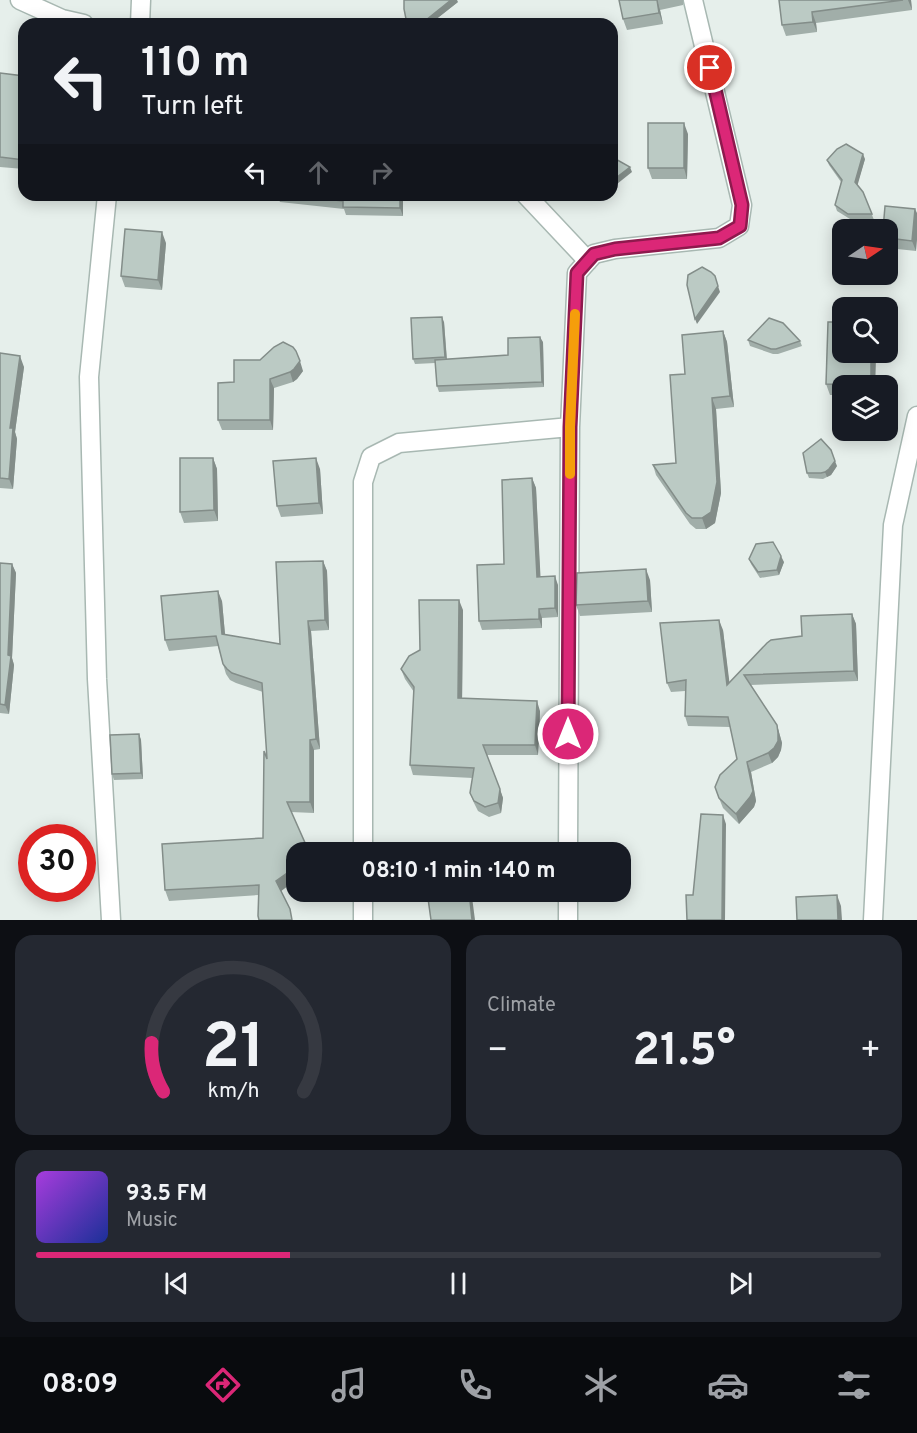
<!DOCTYPE html>
<meta charset="utf-8">
<style>
body{margin:0;font-family:Overpass,sans-serif;background:#242831;color:#f1f3f6;height:100vh;display:flex;flex-direction:column;font-size:22px;white-space:nowrap}
*{box-sizing:border-box;margin:0}
p{font-size:20px;color:#9ea1a6}
.icon{flex:none;width:33px;height:33px;fill:none;stroke:currentColor;stroke-width:2;stroke-linecap:round;stroke-linejoin:round}
.map{position:relative;height:920px;overflow:hidden}
.panel{display:flex;flex-direction:column;gap:15px;padding:15px;background:#0d0f14;flex:1}
.panel>*{flex:none}
.guide{position:absolute;left:18px;top:18px;width:600px;height:183px;border-radius:18px;box-shadow:0 3px 15px #0003;background:#171b24;color:#f1f3f6;overflow:hidden}
.needle{width:39px;rotate:77deg}
.fabs{position:absolute;left:832px;top:219px;display:grid;gap:12px}
.fabs a{display:grid;place-items:center;width:66px;height:66px;border-radius:12px;background:#171b24;box-shadow:0 3px 15px #0003;font-size:30px}
.speed{position:absolute;left:18px;top:824px;display:flex;gap:12px;font-size:30px;font-weight:700;text-align:center}
.speed>*{display:grid;place-content:center;width:78px;height:78px;border-radius:50%;background:#171b24;box-shadow:0 3px 15px #0003;line-height:1}
.speed .limit{border:9px solid #d22;background:#fff;color:#111}
.pin{position:absolute;display:grid;place-items:center;width:51px;height:51px;color:#fff;margin:-26px;border:3px solid #fff;border-radius:50%;box-shadow:0 2px 6px #0007}
.me{position:absolute;width:66px;margin:-33px;rotate:0deg;stroke-linejoin:round;filter:drop-shadow(0 0 4px #0008)}
.turn{display:flex;align-items:center;gap:21px;height:126px;padding:0 24px;font-size:27px}
.turn .icon{width:78px;height:78px;stroke-width:2.5}
.turn b{display:block;font-size:42px;line-height:51px}
.lanes{display:flex;align-items:center;height:57px;padding:0 24px;background:#0003;justify-content:center;gap:30px;direction:ltr}
.lanes .off{opacity:.35}
.big{font-size:45px;font-weight:700;line-height:1.1}
.panel .tile{flex:1;display:flex;flex-direction:column;justify-content:center;gap:9px;min-width:0;padding:0 21px;border-radius:18px;background:#242831}
.panel .dial{align-items:center;gap:0}
.dial svg{height:156px;overflow:visible;fill:none;stroke:#363941;stroke-width:7;stroke-linecap:round;text-anchor:middle}
.dial text{fill:#f1f3f6;stroke:none}
.song{display:flex;align-items:center;gap:18px}
.cover{width:72px;height:72px;border-radius:9px;background:linear-gradient(135deg,hsl(280 70% 55%),hsl(230 70% 35%))}
.played{height:6px;border-radius:3px;background:linear-gradient(90deg,#db2777 30%,#363941 30%)}
.keys{display:flex;justify-content:space-around;direction:ltr}
.heat{display:flex;justify-content:space-between;align-items:center;font-size:33px;direction:ltr}
.panel .tiles{flex:1;display:grid;gap:15px;grid-template-columns:1fr 1fr}
.tile:last-child{grid-column:span 2}
.trip{position:absolute;left:286px;top:842px;width:345px;height:60px;border-radius:18px;background:#171b24;box-shadow:0 3px 15px #0003;font-weight:700;line-height:60px;text-align:center}
.tab-bar{display:flex;height:96px;justify-content:space-around;align-items:center;background:#090b0e;color:#9ea1a6}
.tab-bar .icon{width:42px;height:42px}
.tab-bar .on{color:#db2777}
.tab-bar b{font-size:27px;color:#f1f3f6}
.map>svg:first-child{display:block}
.lines{fill:none;stroke-linecap:round;stroke-linejoin:round}
.street-casing{stroke:#a8b8b2;stroke-width:21}
.street{stroke:#fff;stroke-width:18}
.wall{fill:#a1aea9}
.shaded-wall{fill:#838d89}
.building{fill:#bbcac4;stroke:#838d89;stroke-width:1.5}
.route-casing{stroke:#8e194d;stroke-width:15}
.route{stroke:#db2777;stroke-width:10}
.slow{stroke:#f59e0b;stroke-width:10}
</style>
<div class="map">
<svg width="917" height="920" viewBox="0 0 917 920">
<rect width="100%" height="100%" fill="#e6efeb"/>
<g class="lines">
<defs>
<path id="street" d="M20,0L62,19L84,24
M140,24L141,0
M107,195L89,377L97,679L111,920
M526,195L588,261
M363,852V482L371,457L399,443L570,427
M568,852L570,427L577,273L594,254L615,249L719,238L739,226L742,205L693,0
M568,891V920
M363,920V891
M873,920L893,525L917,416"/>
</defs>
<use href="#street" class="street-casing"/>
<use href="#street" class="street"/>
</g>
<path class="wall" d="M619,0H683V5L660,10L663,24L627,30L623,19Z
M779,0H911L912,10L816,23L817,32L786,36L782,25Z
M458,2L430,24H408L406,19Z
M0,73L24,76V169L0,167Z
M688,134L687,179H652L648,168Z
M865,159L857,185L863,192L874,220L850,219L837,211L835,205L841,182L829,165L827,160Z
M277,195H403V216L346,215L344,209L280,202Z
M915,209L916,251L888,248V230Z
M166,243L162,290L125,287L121,276Z
M444,322L447,359L508,355L543,342L544,387L439,392L437,386L435,363L415,364L413,359Z
M723,331L727,342L734,407L716,409L721,493L715,523L706,529H696L690,524L656,475L653,465L676,463L685,374Z
M748,340L800,341L802,346L778,354H773L750,346Z
M843,352H876L875,386H843V395H830L826,384Z
M0,353L24,367L15,432L17,439L13,489L0,488Z
M260,360L303,371L297,379L293,382L274,388L273,430H222L218,420L234,382Z
M213,458L217,469L218,521L184,523L180,512Z
M837,466L831,475L823,479L809,478L807,473Z
M320,469L323,514L281,517L277,506Z
M532,478L536,488L540,577L558,585V617L542,618V628L482,630L479,621L504,564Z
M749,559L784,562L779,575L760,578L751,564Z
M323,561L327,571L329,630L311,631L320,749L314,750V813L291,812L309,852H297L258,895L169,901L165,890L263,838L267,759L263,692L236,683L230,680L226,674L223,664L218,646L169,651L165,640L222,601L225,635L280,644Z
M0,563L12,564L16,573L12,658L14,665L9,714L0,713Z
M650,580L652,612L580,616L576,605Z
M463,610L462,698L540,711L538,755H487L503,798L501,813L489,817L478,811L474,803L470,793L473,778L413,775L410,765L414,692L405,679L401,669Z
M852,614L856,624L858,681L750,685L777,725L782,743L781,750L778,757L772,763L751,772L756,801L754,807L739,824L723,808L717,793L737,759L730,727L688,726L685,716V691L671,692L667,683L723,630L729,683L802,636Z
M139,734L141,740L143,779L114,780L112,774Z"/>
<path class="shaded-wall" d="M451,0H457L458,2L430,24H421Z
M657,0L660,10L663,24L659,13Z
M908,0H911L912,10Z
M812,12L816,23L817,32L813,22Z
M684,123L688,134L687,179L684,168Z
M863,154L865,159L857,187L855,182Z
M630,167L632,172L612,188V181Z
M400,195H403V216L400,208Z
M595,195H603L597,200Z
M915,209L917,213V240L916,251L912,241Z
M162,232L166,243L162,290L158,280Z
M718,286L720,292L697,324L695,319Z
M442,317L444,322L447,363L445,357Z
M723,331L727,342L734,407L730,396Z
M540,337L543,342L544,387L542,382Z
M871,352H876L875,386H871Z
M20,356L24,367L15,432L17,439L13,489L9,479L10,428Z
M300,361L303,371L297,379L293,382L290,372Z
M270,379L274,388L273,430L270,420Z
M712,398L716,409L721,493L715,523L706,529L702,518Z
M213,458L217,469L218,521L214,510Z
M316,458L320,469L323,514L319,503Z
M835,461L837,466L831,475L827,477L825,472Z
M532,478L536,488L541,586L537,577Z
M781,556L784,562L779,575L777,570Z
M323,561L327,571L329,630L325,620Z
M12,564L16,573L12,658L14,665L9,714L5,705Z
M646,569L650,580L652,612L648,601Z
M555,576L558,585V617L555,608Z
M218,591L222,601L226,645L222,634Z
M459,600L463,610L462,708L458,698Z
M539,609L542,618V628L539,619Z
M852,614L856,624L858,681L854,671Z
M719,620L723,630L731,695L727,685Z
M308,621L311,631L320,749L316,739Z
M537,701L540,711L538,755L535,745Z
M777,725L782,743L781,750L778,757L772,763L768,753Z
M139,734L141,740L143,779L141,773Z
M310,740L314,750V813L310,802Z
M747,762L751,772L756,801L754,807L739,824L736,814Z
M500,789L503,798L501,813L498,803Z
M723,815L726,824L725,920H722Z
M297,866V879L280,892L276,881Z
M469,891H470L472,897L475,920H472Z
M837,895L841,906L842,920H838Z"/>
<path class="building" d="M404,0H451L421,24L406,19L404,9Z
M619,0H657L659,13L623,19Z
M779,0H903L812,12L813,22L782,25Z
M0,73L24,76V160L0,157Z
M648,123H684V168H648Z
M846,144L863,154L855,182L863,192L872,214H848L835,205L842,180L827,160L837,149Z
M612,157L630,167L612,181Z
M288,195H400V208L343,207V201Z
M885,206L915,209L912,241L888,238V230H883Z
M125,229L162,232L158,280L121,276Z
M702,267L711,272L715,276L718,286L695,319L687,285L688,275Z
M442,317L445,357L413,359L411,318Z
M769,318L783,323L800,341L776,349H771L748,340Z
M828,322H843V352H871V385L826,384Z
M723,331L730,396L712,398L717,482L711,512L702,518H692L686,513L653,465L676,463L670,375L685,374L682,335Z
M540,337L542,382L437,386L435,360L508,355V338Z
M283,342L293,347L296,351L300,361L294,369L290,372L270,379V420H218V383L234,382V360H260L274,347Z
M0,353L20,356L10,428H13L9,479L0,478Z
M821,439L831,450L835,461L829,469L825,472L821,473H807L803,453Z
M180,458H213L214,510L180,512Z
M316,458L319,503L277,506L273,461Z
M532,478L537,577L555,576V608L539,609V619L479,621L477,565L504,564L502,480Z
M773,542L781,556L777,570L758,572L749,559L756,544Z
M323,561L325,620L308,621L316,739L310,740V802H287L306,845V851L297,852V866L276,881L290,909L292,920H259L258,916L259,885L165,890L162,844L263,838L264,751L267,759L262,683L232,673L227,669L223,664L216,636L165,640L161,596L218,591L222,634L280,644L276,562Z
M0,563L12,564L8,655L11,656L5,705L0,704Z
M646,569L648,601L576,605L577,573Z
M419,600H459L458,698L537,701L535,745H483L500,789L498,803L485,807L474,801L470,793L474,768L410,765L414,687L401,669L409,656L420,650Z
M852,614L854,671L744,675L777,725L778,733V741L774,748L768,753L747,762L753,791L750,797L736,814L719,798L715,787L720,775L737,759L728,717L685,716L686,680L667,683L660,623L719,620L727,685L767,643L771,640L802,636L801,616Z
M139,734L141,773L112,774L110,735Z
M701,814L723,815L722,920H687L686,895H693Z
M427,891H469L472,920H431Z
M837,895L838,920H797L796,897Z"/>
<g class="lines">
<defs>
<path id="route" d="M568,734L570,427L577,273L594,254L615,249L719,238L740,226L742,205L710,68"/>
</defs>
<use href="#route" class="route-casing"/>
<use href="#route" class="route"/>
<path class="slow" d="M570,474V427L575,314"/>
</g>
</svg>
<div class="fabs">
<a><svg class="needle" viewBox="-14 -14 28 28"><path d="M0-13l5 13h-10z" fill="#e53935"/><path d="M0 13l5-13h-10z" fill="#9ea1a6"/></svg></a>
<a><svg class="icon" aria-label="search" viewBox="0 0 24 24"><circle cx="10" cy="10" r="6"/><path d="M15 15l6 6"/></svg></a>
<a><svg class="icon" aria-label="layers" viewBox="0 0 24 24"><path d="M12 4l9 5-9 5-9-5zM3 14l9 5 9-5"/></svg></a>
</div>
<div class="speed"><div class="limit">30</div></div>
<div class="pin" style="left:710px;top:68px;background:#d93025"><svg class="icon" aria-label="arrive" viewBox="0 0 24 24"><path d="M6 21V4h12l-3 4 3 4H6"/></svg></div>
<svg class="me" style="left:568px;top:734px" viewBox="-20 -20 40 40"><circle r="17" fill="#db2777" stroke="#fff" stroke-width="3"/><path d="M0-11L8 9 0 5-8 9z" fill="#fff"/></svg>
<div class="trip">08:10 · 1 min · 140 m</div>
<div class="guide">
<div class="turn"><svg class="icon" aria-label="left" viewBox="0 0 24 24"><path d="M17 20v-9H6M10 6l-5 5 5 5"/></svg><div><b>110 m</b>Turn left</div></div>
<div class="lanes"><svg class="icon" aria-label="left" viewBox="0 0 24 24"><path d="M17 20v-9H6M10 6l-5 5 5 5"/></svg><svg class="icon off" aria-label="ahead" viewBox="0 0 24 24"><path d="M12 20V5M6 11l6-6 6 6"/></svg><svg class="icon off" aria-label="right" viewBox="0 0 24 24"><path d="M7 20v-9h11M14 6l5 5-5 5"/></svg></div>
</div>
</div>
<section class="panel">
<div class="tiles">
<div class="tile dial"><svg viewBox="0 0 100 80">
<path d="M14 69A42 42 0 1 1 86 69"/>
<path d="M14 69A42 42 0 0 1 8 44" stroke="#db2777"/>
<text x="50" y="56" font-size="32" font-weight="700">21</text>
<text x="50" y="72" font-size="11">km/h</text>
</svg></div>
<div class="tile"><p>Climate</p>
<div class="heat"><a>−</a><b class="big">21.5°</b><a>+</a></div>
</div>
<div class="tile">
<div class="song"><i class="cover"></i><div><b>93.5 FM</b><p>Music</p></div></div>
<div class="played"></div>
<div class="keys"><svg class="icon" aria-label="previous" viewBox="0 0 24 24"><path d="M18 5L8 12l10 7zM5 5v14"/></svg><svg class="icon" aria-label="pause" viewBox="0 0 24 24"><path d="M8 5v14M16 5v14"/></svg><svg class="icon" aria-label="next" viewBox="0 0 24 24"><path d="M6 5l10 7-10 7zM19 5v14"/></svg></div>
</div>
</div>
</section>
<nav class="tab-bar">
<b>08:09</b>
<svg class="icon on" aria-label="directions" viewBox="0 0 24 24"><path d="M12 3l9 9-9 9-9-9zM9 14v-3h6M13 9l2 2-2 2"/></svg>
<svg class="icon" aria-label="music" viewBox="0 0 24 24"><path d="M9 18V5l10-2v13"/><circle cx="6" cy="18" r="3"/><circle cx="16" cy="16" r="3"/></svg>
<svg class="icon" aria-label="phone" viewBox="0 0 24 24"><path d="M5 4h4l2 5-3 2q2 4 5 5l2-3 5 2v4C11 20 4 13 5 4z"/></svg>
<svg class="icon" aria-label="climate" viewBox="0 0 24 24"><path d="M12 3v18M4 7l16 10M4 17L20 7"/></svg>
<svg class="icon" aria-label="car" viewBox="0 0 24 24"><path d="M5 17H2v-5l4-1 3-4h7l3 4 3 1v5h-3M9 17h6M6 11h13"/><circle cx="7" cy="17" r="2"/><circle cx="17" cy="17" r="2"/></svg>
<svg class="icon" aria-label="filters" viewBox="0 0 24 24"><path d="M4 7h16M4 17h16"/><circle cx="9" cy="7" r="2"/><circle cx="15" cy="17" r="2"/></svg>
</nav>
